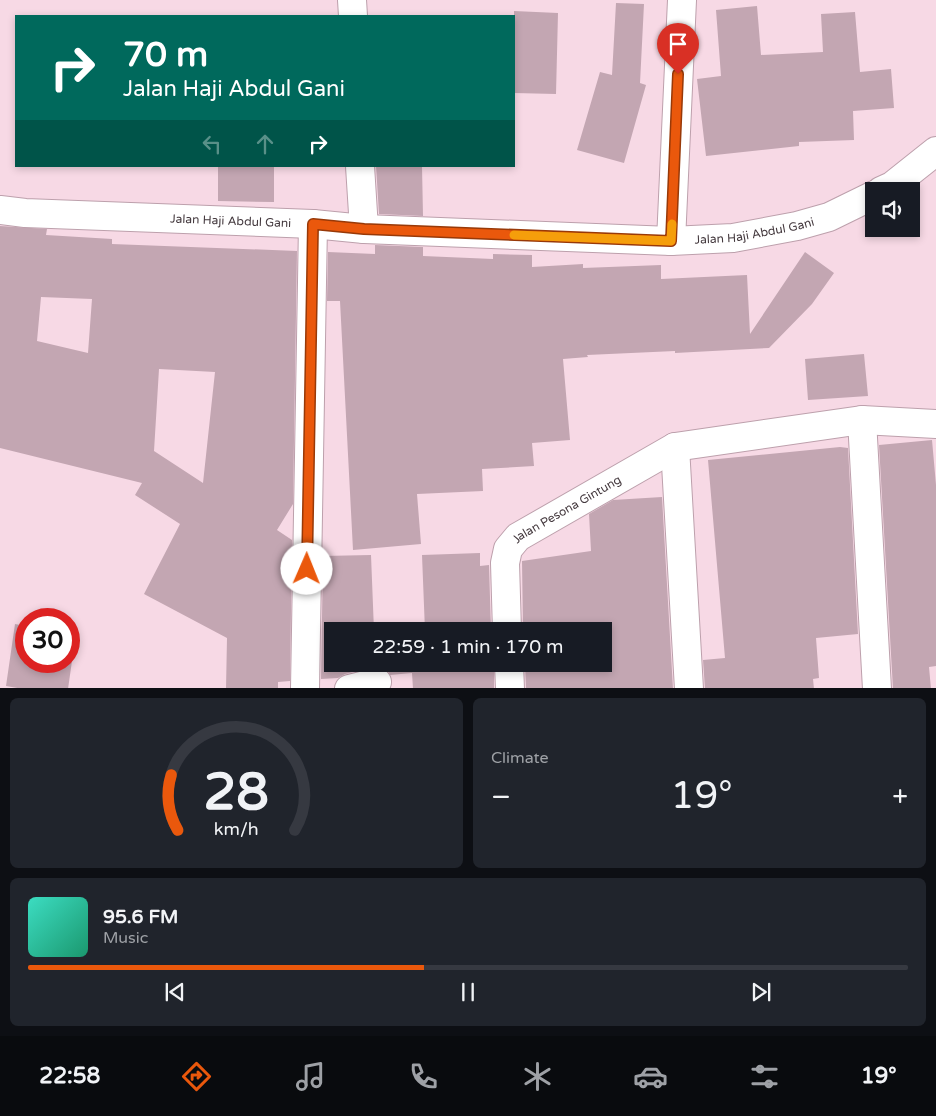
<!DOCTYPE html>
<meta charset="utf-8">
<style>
body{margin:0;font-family:"Varela Round",sans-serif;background:#20242c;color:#f1f3f6;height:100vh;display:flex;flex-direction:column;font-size:19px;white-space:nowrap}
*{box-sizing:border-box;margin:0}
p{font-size:16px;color:#9ea1a6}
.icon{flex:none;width:28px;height:28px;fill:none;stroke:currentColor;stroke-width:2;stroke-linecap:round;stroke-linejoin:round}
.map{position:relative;height:688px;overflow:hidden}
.drawer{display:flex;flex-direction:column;gap:10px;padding:10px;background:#0d0f14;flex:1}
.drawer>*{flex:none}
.banner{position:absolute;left:15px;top:15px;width:500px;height:152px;border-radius:0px;box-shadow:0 2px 8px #0003;background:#00695c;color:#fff;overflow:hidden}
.tools{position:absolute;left:865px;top:182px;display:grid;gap:10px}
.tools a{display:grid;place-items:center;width:55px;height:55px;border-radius:0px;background:#171b24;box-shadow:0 2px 8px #0003;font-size:25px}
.speed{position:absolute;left:15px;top:608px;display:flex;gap:10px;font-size:25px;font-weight:700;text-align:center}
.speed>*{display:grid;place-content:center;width:65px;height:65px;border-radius:50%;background:#171b24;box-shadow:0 2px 8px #0003;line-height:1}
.speed .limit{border:8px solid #d22;background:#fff;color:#111}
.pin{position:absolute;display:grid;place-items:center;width:42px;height:42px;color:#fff;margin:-51px -21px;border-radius:50% 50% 50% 0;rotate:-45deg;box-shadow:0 0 5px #0007}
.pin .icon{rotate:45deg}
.me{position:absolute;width:55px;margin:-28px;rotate:1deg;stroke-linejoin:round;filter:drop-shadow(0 0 4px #0008)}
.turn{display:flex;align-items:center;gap:18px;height:105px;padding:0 25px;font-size:22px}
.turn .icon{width:65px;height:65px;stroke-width:2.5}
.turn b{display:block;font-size:35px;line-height:42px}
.lanes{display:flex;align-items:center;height:48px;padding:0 25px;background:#0003;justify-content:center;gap:25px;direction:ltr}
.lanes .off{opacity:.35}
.big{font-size:38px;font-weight:600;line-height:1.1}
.drawer .tile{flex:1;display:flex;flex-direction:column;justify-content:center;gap:8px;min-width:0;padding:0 18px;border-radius:8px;background:#20242c}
.drawer .dial{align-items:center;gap:0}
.dial svg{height:130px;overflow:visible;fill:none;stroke:#363941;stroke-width:7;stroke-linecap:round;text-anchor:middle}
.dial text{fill:#f1f3f6;stroke:none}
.song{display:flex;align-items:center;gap:15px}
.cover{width:60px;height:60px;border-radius:8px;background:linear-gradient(135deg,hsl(170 70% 55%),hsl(160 70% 35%))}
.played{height:5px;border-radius:2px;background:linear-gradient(90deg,#ea580c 45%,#363941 45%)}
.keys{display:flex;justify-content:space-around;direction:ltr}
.heat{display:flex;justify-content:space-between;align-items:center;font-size:28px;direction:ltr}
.drawer .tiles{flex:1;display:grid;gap:10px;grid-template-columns:1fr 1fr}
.tile:last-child{grid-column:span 2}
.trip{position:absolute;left:324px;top:622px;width:288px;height:50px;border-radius:0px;background:#171b24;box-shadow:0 2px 8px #0003;font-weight:600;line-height:50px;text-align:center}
.menu{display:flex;height:80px;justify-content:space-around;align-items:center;background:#090b0e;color:#9ea1a6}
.menu .icon{width:35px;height:35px}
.menu .selected{color:#ea580c}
.menu b{font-size:22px;color:#f1f3f6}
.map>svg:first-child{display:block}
.building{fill:#c3a6b2;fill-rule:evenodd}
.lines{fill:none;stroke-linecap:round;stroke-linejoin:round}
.minor-casing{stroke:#bda0ac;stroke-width:30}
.tertiary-casing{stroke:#bda0ac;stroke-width:30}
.minor{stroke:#fff;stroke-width:28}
.tertiary{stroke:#fff;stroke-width:28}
.route-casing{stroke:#983908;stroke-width:12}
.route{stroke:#ea580c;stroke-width:9}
.slow{stroke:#f59e0b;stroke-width:9}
.labels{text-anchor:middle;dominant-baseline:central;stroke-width:4;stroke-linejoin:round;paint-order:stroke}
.street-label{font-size:12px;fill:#43383d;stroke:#f7d9e5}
</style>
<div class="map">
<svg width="936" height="689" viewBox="0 0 936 689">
<rect width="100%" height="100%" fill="#f7d9e5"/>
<path class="building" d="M616,3L644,4L640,83L646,85L624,163L577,150L600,72L612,75Z
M757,6L761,55L823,52L821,14L855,12L860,72L891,69L894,108L853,111L854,140L799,142V146L706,156L697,79L721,76L716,10Z
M514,11L558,13L556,94L514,93Z
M218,166H274V202L218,201Z
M376,166H422L423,216L379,214Z
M0,226L47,229L46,235L112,239V244L297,251L293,504L277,530L292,540L290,681L278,682V689H226L227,638L144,594L180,524L135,495L142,483L0,448ZM41,297L92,299L88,353L37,341ZM159,369L215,372L203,483L154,451Z
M375,245L423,247V256L493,259V254L532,255V267L583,264V268L661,265V279L747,275L750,334L805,252L834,273L812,304L769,348L675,353V351L587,355L588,357L563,359L570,440L532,443L534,466L482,469L483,491L417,494L421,544L353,550L340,301H327L328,252L375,254Z
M864,354L868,396L808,400L805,359Z
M932,440L936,485V666L929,667L931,689H893L879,445Z
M840,447L848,448L858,634L816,638L819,678L813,679L814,689H705L703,660L725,658L708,460Z
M662,497L673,689H526L525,664H602V631H523L522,561L591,551L589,514L613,500Z
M480,553V566L489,565L491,631H425L422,555Z
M371,555L374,631H332V664H494V689H413L412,673L390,675L388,671L381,667H373L345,674L338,678L321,679L323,556Z
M15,624L26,626V661H69V632L76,633L68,689H23L6,686Z"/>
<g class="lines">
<defs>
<g id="minor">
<path d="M352,0L353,16"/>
<path d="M360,166L364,229"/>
<path d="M671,241L682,0"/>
<path d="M862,420L877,689"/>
<path d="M675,447L689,689"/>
<path id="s1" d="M507,631L505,563L508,549L518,537L675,447L862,420L936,424"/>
<path d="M509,664L510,689"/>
<path d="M305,689L313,224"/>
<path d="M349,689L377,682"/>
</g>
<g id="tertiary">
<path d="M881,191L892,186L936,151"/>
<path id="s2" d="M0,210L25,213L313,224L364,229L671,241L733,238L797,226L829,217L874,195"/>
</g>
</defs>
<use href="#minor" class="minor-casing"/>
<use href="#tertiary" class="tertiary-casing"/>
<use href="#minor" class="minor"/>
<use href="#tertiary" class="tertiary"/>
</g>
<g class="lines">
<defs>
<path id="route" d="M307,569L313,224L364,229L671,241L678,74"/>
</defs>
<use href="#route" class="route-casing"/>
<use href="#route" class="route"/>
<path class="slow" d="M514,235L671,241L672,224"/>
</g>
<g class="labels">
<g class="street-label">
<text stroke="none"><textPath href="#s2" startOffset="231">Jalan Haji Abdul Gani</textPath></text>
<text stroke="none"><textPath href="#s2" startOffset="756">Jalan Haji Abdul Gani</textPath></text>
<text stroke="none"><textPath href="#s1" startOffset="154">Jalan Pesona Gintung</textPath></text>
</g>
</g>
</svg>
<div class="tools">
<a><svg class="icon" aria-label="sound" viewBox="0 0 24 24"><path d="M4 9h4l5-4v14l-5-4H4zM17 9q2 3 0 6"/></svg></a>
</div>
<div class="speed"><div class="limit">30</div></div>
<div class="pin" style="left:678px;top:74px;background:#d93025"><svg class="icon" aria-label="arrive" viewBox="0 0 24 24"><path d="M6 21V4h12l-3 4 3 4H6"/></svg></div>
<svg class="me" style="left:307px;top:569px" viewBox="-20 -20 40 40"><circle r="19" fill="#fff"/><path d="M0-13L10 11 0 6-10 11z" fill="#ea580c"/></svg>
<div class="trip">22:59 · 1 min · 170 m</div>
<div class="banner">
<div class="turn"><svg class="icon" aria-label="right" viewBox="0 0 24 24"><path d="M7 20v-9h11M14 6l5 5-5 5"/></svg><div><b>70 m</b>Jalan Haji Abdul Gani</div></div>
<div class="lanes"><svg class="icon off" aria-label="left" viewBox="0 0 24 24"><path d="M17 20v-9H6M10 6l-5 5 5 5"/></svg><svg class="icon off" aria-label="ahead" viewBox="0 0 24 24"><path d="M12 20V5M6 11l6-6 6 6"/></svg><svg class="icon" aria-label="right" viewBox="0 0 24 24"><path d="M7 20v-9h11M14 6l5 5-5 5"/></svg></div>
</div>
</div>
<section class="drawer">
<div class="tiles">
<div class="tile dial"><svg viewBox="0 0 100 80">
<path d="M14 69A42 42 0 1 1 86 69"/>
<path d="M14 69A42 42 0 0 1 10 35" stroke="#ea580c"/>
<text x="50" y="56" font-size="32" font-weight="700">28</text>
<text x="50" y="72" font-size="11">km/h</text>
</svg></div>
<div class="tile"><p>Climate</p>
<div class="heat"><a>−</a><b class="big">19°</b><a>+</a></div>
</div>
<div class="tile">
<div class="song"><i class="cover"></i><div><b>95.6 FM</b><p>Music</p></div></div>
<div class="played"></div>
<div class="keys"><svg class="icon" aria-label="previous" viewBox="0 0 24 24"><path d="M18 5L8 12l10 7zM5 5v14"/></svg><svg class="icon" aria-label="pause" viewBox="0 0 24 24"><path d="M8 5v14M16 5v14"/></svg><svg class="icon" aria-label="next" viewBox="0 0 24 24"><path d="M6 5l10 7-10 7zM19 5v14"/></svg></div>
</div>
</div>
</section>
<nav class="menu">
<b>22:58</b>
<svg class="icon selected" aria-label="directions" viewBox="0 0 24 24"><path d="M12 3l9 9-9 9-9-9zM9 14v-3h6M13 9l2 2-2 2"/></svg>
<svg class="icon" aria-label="music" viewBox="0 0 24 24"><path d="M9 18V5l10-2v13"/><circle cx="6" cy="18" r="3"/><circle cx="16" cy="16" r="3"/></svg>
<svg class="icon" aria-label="phone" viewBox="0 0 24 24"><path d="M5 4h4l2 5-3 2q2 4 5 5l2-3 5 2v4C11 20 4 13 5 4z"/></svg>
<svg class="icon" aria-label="climate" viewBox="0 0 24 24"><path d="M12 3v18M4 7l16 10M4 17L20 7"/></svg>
<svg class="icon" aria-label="car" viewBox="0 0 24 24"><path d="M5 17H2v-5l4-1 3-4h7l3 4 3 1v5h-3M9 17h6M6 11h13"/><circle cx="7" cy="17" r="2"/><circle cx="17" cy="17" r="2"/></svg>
<svg class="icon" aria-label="filters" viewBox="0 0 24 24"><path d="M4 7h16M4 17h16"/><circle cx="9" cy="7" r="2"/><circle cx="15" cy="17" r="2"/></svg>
<b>19°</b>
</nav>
